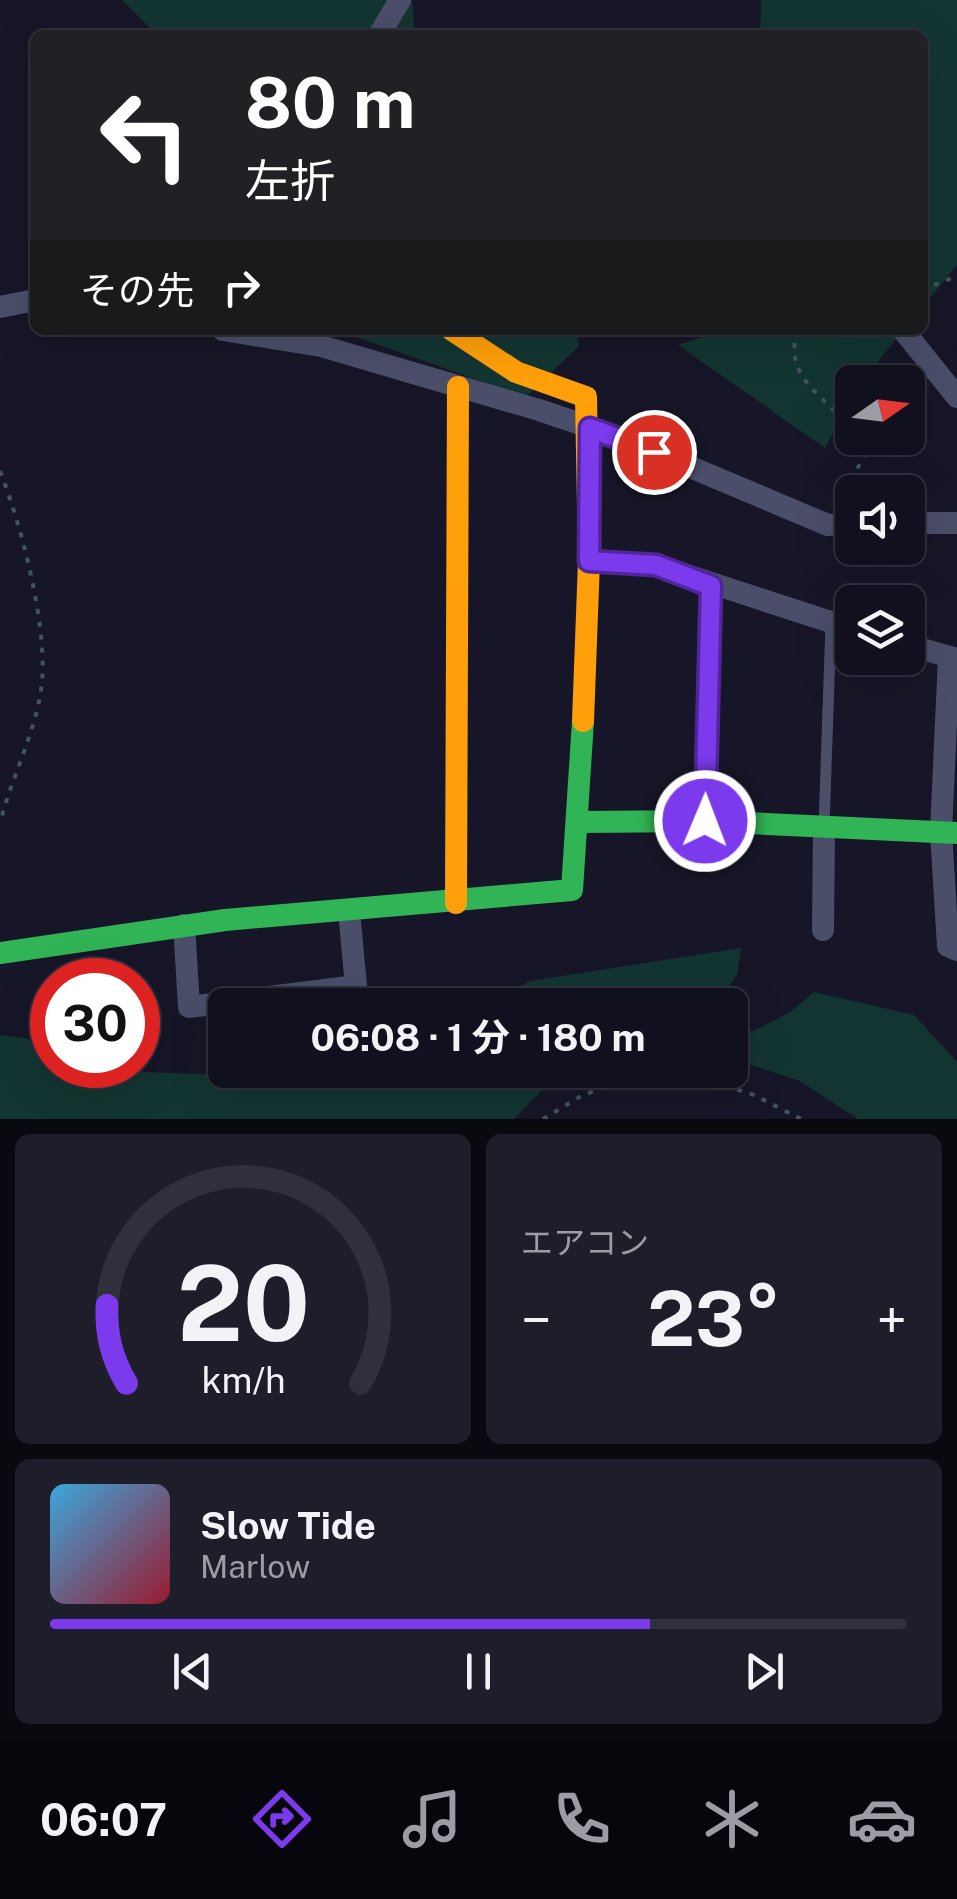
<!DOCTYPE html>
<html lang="ja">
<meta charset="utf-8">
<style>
body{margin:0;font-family:"Public Sans","Noto Sans JP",sans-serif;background:#1e1e2b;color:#f1f3f6;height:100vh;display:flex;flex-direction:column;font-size:38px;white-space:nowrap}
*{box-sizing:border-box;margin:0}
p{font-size:32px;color:#9c9da4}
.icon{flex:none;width:55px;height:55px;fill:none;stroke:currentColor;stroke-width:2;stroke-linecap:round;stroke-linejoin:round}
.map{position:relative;height:1119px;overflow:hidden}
.panel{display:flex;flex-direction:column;gap:15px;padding:15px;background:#090910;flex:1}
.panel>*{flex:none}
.banner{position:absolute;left:30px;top:30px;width:898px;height:305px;border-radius:15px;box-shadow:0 10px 40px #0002,0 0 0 2px #30303c;background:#202124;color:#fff;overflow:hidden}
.needle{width:65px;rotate:76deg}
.controls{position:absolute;left:835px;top:365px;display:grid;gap:20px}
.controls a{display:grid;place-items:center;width:90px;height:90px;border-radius:15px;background:#11101e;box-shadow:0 10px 40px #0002,0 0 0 2px #30303c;font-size:50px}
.speed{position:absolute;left:30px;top:958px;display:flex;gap:20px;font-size:50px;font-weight:700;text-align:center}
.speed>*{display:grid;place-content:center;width:130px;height:130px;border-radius:50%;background:#11101e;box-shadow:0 10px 40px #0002,0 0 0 2px #30303c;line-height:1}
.speed .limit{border:15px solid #d22;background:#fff;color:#111}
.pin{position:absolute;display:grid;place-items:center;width:85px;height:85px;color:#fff;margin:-42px;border:5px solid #fff;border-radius:50%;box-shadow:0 2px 10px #0007}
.me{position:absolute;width:110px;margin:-55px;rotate:1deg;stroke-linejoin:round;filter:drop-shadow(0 0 8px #0008)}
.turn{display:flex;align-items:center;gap:35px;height:210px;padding:0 50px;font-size:45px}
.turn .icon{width:130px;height:130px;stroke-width:2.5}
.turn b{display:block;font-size:70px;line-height:85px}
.then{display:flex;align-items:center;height:95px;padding:0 50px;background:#0003;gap:20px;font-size:38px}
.big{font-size:75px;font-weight:700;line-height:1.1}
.panel .card{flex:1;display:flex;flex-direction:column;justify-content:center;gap:15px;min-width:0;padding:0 35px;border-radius:15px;background:#1e1e2b}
.panel .dial{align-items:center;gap:0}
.dial svg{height:260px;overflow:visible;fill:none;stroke:#30303c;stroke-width:7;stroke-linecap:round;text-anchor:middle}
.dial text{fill:#f1f3f6;stroke:none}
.song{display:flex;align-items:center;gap:30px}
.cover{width:120px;height:120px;border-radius:15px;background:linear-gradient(135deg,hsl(200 70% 55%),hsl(350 70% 35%))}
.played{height:10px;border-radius:5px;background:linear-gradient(90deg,#7c3aed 70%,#30303c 70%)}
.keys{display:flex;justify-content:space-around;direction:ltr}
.heat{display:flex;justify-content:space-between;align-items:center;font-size:55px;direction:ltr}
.panel .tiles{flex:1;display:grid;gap:15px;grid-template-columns:1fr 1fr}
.card:last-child{grid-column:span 2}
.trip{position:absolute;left:208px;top:988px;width:540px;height:100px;border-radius:15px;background:#11101e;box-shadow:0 10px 40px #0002,0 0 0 2px #30303c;font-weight:700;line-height:100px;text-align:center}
.tab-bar{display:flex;height:160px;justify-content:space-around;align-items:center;background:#07060c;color:#9c9da4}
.tab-bar .icon{width:70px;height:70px}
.tab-bar .active{color:#7c3aed}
.tab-bar b{font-size:45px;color:#f1f3f6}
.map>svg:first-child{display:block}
.green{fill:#133531}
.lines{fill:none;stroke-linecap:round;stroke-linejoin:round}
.path{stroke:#425461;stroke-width:4;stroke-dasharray:5 8;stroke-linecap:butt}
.lane{stroke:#4b4e69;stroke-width:11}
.street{stroke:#4b4e69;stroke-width:22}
.fast{stroke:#30b455;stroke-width:22}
.slow{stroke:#ff9f0a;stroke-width:22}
.route-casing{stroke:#51269a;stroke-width:25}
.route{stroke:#7c3aed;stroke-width:18}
</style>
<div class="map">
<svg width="957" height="1119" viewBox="0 0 957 1119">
<rect width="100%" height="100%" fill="#171628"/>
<path class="green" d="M122,0H412L415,35H157Z
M761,0H957V265L923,307L922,35H760Z
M336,330H577L579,346L526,397Z
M724,330H903L862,382H852V398L825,448L678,345Z
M741,948L737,975L715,1005H483L530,981Z
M814,992L914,1015L957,1062V1119H858L800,1081L730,1058V1023L753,1031L789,1013Z
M0,1035L52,1042V1065H123L144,1072L256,1076L285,1070H604L542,1090L514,1119H0Z"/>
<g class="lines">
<path class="path" d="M922,290L957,276
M797,330C783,382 828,395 852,432
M0,471C21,524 50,633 41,690C34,736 11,779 0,823
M839,503L864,456L856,438
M543,1119L581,1096L642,1073L681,1071L754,1095L801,1119"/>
<path class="lane" d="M824,826L831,623"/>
<path class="street" d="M379,35L400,0
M0,307L35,300
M223,330L321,346L539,410L619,437L828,525L852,524
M903,330L957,397
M908,523H957
M589,561L656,565L852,629
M908,645L957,659
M949,657L941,832L948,946L957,950
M705,821L711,586
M184,925L189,1007L356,986L349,911
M823,930L824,826"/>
<path class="fast" d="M580,822L705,821L957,833
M0,953L225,920L572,890L583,721"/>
<path class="slow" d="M452,330L516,372L586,397L589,561L583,721
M456,903L458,387"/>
</g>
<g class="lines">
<defs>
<path id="route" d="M654,452L590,428L589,561L656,565L711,586L705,821"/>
</defs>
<use href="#route" class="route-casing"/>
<use href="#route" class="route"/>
</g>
</svg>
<div class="controls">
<a><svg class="needle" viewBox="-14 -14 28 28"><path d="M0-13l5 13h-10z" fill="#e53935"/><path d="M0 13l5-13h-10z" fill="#9c9da4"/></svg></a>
<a><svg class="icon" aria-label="sound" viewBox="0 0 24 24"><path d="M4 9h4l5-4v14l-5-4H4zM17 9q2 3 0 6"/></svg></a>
<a><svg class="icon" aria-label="layers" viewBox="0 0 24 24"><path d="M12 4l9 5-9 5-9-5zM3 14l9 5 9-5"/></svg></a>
</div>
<div class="speed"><div class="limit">30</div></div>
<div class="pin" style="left:654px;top:452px;background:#d93025"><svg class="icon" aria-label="arrive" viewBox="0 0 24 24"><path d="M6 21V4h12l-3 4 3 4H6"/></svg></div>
<svg class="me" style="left:705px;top:821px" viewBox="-20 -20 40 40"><circle r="17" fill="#7c3aed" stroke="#fff" stroke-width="3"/><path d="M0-11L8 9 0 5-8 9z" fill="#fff"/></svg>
<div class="trip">06:08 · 1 分 · 180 m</div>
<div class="banner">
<div class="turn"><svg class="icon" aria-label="left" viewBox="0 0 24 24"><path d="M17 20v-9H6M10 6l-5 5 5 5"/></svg><div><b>80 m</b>左折</div></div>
<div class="then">その先<svg class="icon" aria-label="right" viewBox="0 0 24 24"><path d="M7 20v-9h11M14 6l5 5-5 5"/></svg></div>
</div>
</div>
<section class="panel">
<div class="tiles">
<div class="card dial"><svg viewBox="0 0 100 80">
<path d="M14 69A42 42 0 1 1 86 69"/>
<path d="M14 69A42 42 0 0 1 8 45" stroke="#7c3aed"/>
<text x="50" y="56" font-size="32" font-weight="700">20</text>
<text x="50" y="72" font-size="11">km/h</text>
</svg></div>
<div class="card"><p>エアコン</p>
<div class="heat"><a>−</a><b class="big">23°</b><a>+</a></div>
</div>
<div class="card">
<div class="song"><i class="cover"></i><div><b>Slow Tide</b><p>Marlow</p></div></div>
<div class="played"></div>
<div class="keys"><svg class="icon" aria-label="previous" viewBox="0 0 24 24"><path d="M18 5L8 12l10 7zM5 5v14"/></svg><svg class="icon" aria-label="pause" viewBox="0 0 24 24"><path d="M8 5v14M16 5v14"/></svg><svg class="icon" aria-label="next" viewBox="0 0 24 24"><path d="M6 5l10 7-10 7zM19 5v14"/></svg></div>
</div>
</div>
</section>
<nav class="tab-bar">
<b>06:07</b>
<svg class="icon active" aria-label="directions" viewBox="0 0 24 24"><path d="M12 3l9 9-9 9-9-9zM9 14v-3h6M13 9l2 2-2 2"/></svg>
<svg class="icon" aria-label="music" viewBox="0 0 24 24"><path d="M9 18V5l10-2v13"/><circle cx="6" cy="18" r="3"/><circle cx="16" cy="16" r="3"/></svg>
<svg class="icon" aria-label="phone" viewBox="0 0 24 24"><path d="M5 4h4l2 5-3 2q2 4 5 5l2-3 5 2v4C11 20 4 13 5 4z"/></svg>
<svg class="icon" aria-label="climate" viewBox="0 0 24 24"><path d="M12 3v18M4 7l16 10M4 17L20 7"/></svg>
<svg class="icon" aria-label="car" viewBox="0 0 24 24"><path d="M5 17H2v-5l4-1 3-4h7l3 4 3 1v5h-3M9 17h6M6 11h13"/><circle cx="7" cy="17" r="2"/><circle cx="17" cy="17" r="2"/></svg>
</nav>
